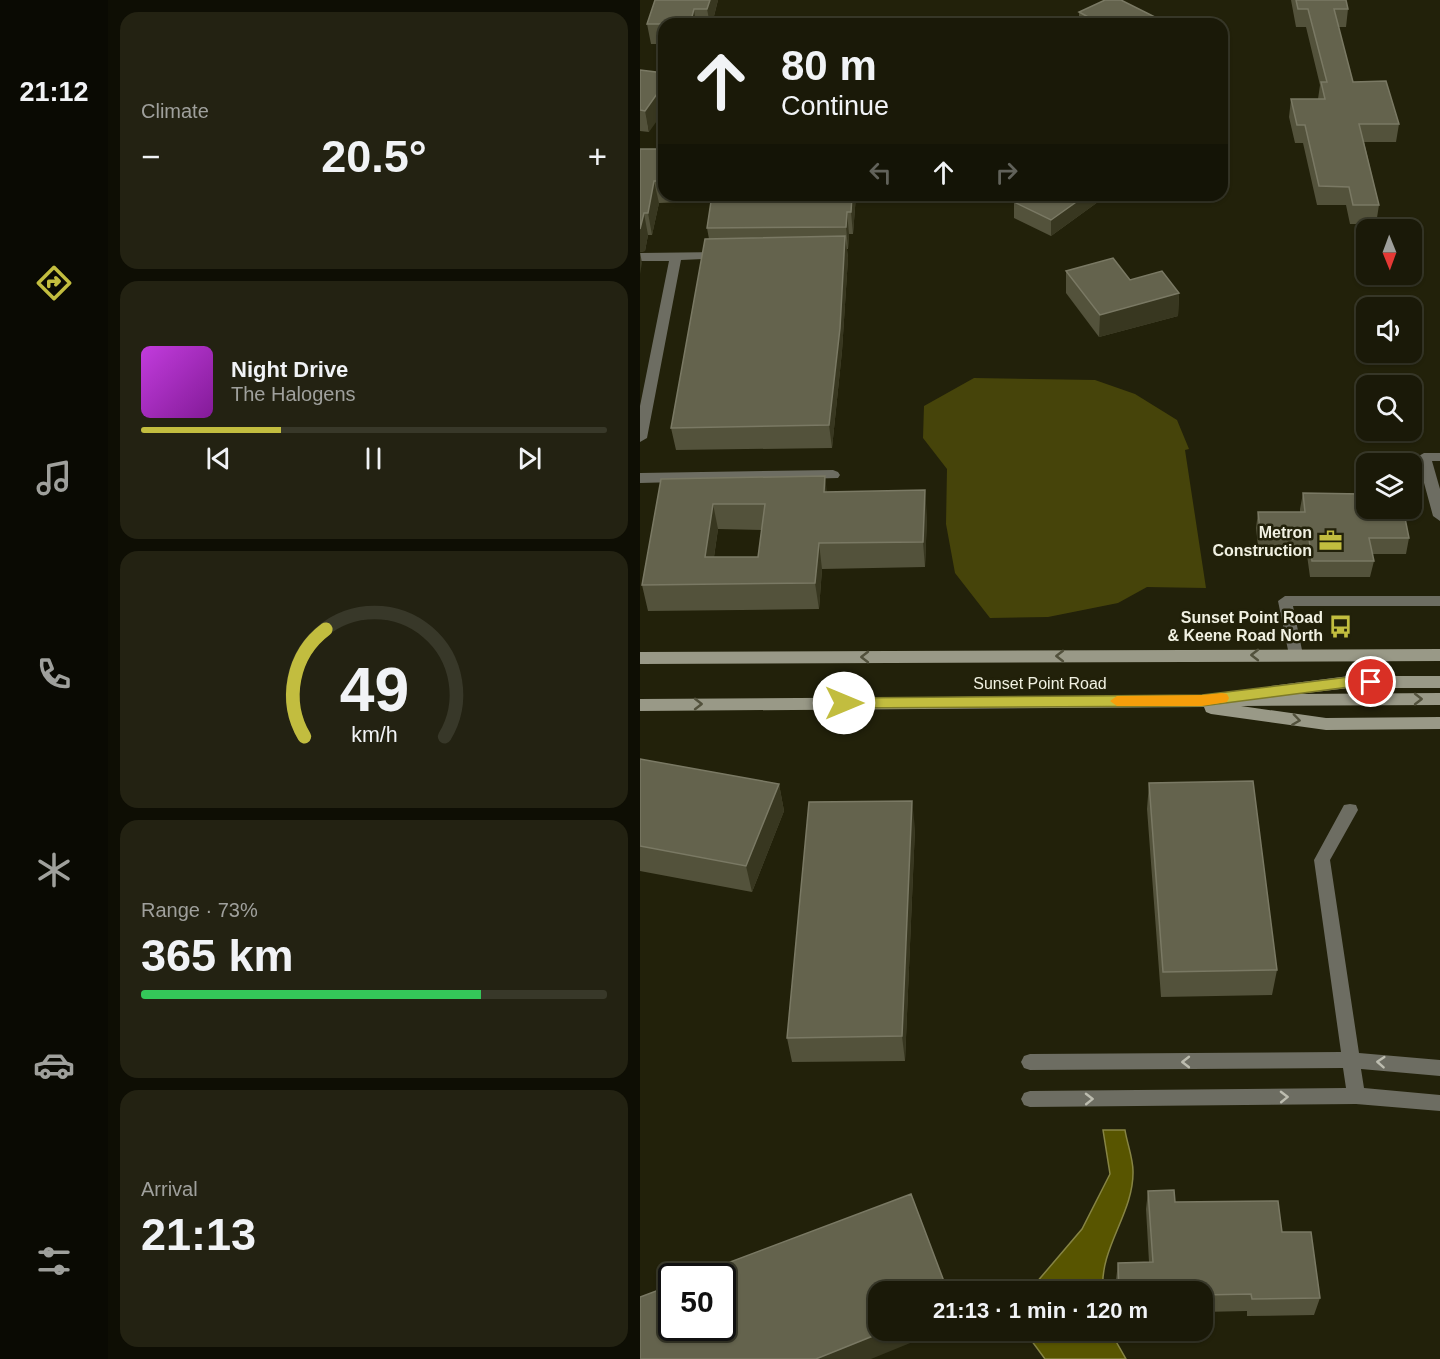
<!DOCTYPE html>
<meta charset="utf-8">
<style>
body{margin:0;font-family:Arial,sans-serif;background:#232212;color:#f1f3f6;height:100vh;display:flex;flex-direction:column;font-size:22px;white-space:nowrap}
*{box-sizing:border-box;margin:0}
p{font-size:20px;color:#9fa09c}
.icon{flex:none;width:33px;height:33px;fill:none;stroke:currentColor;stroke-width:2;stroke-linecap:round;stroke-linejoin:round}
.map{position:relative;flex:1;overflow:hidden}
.side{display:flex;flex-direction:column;gap:12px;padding:12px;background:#0e0e04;width:532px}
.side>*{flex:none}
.guide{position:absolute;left:18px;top:18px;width:570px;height:183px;border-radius:18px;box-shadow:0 2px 4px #0004,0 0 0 2px #383829;background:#1a1908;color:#f1f3f6;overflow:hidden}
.needle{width:39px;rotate:179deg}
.tools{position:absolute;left:716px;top:219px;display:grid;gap:12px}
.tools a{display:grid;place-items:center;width:66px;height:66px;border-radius:12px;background:#1a1908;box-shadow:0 2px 4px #0004,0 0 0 2px #383829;font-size:30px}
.speed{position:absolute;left:18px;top:1263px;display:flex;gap:12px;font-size:30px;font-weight:700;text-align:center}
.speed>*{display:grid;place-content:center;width:78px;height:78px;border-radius:50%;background:#1a1908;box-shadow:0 2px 4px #0004,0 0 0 2px #383829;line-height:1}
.speed .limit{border:3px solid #111;border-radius:9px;background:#fff;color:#111}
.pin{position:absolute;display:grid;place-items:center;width:51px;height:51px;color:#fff;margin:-26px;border:3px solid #fff;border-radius:50%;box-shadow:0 2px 6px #0007}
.me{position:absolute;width:66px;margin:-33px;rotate:90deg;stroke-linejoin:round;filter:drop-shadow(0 0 4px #0008)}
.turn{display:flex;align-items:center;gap:21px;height:126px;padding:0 24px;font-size:27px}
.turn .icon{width:78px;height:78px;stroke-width:2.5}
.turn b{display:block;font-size:42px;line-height:51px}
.lanes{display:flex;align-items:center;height:57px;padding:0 24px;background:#0003;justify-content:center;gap:30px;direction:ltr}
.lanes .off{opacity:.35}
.big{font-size:45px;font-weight:600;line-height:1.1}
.side .tile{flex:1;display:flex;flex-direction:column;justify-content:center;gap:9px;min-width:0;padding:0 21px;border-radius:18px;background:#232212}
.side .dial{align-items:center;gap:0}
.dial svg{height:156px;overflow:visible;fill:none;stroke:#383829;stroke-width:7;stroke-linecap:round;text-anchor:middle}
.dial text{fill:#f1f3f6;stroke:none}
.song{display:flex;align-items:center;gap:18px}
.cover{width:72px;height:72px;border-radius:9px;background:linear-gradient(135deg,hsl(290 70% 55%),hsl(290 70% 35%))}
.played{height:6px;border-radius:3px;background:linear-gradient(90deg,#c2bd3f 30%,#383829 30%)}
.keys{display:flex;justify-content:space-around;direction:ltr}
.heat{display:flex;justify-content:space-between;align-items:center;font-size:33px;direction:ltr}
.charge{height:9px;border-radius:4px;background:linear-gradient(90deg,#34c759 73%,#383829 0)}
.trip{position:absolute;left:228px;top:1281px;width:345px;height:60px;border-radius:18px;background:#1a1908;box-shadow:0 2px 4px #0004,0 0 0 2px #383829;font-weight:600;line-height:60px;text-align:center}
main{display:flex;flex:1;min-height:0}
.dock{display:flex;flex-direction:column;width:108px;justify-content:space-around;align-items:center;background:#0a0a03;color:#9fa09c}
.dock .icon{width:42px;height:42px}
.dock .on{color:#c2bd3f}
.dock b{font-size:27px;color:#f1f3f6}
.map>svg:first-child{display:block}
.green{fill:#46440a}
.water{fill:#585500;stroke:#868444;stroke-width:1.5}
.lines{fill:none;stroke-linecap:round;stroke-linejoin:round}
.lane{fill:#6d6d62;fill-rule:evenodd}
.street{fill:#6d6d62;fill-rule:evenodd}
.secondary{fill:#999987;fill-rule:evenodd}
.wall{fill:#53523b;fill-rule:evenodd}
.shaded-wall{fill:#383720}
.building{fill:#64634d;stroke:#7a7964;stroke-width:1.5;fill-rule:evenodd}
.oneway{stroke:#52513c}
.oneway2{stroke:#bcbcaf}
.route{fill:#c2bd3f;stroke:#7e7b29;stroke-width:1.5}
.slow{fill:#f59e0b}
.labels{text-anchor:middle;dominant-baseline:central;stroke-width:5;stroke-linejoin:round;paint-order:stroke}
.poi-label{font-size:16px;font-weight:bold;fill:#f1f1e2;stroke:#22210a;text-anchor:end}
.street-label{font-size:16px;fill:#f1f1e2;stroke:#22210a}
</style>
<main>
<nav class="dock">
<b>21:12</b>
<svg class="icon on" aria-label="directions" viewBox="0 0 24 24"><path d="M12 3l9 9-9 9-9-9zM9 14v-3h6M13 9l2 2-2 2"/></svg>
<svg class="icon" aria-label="music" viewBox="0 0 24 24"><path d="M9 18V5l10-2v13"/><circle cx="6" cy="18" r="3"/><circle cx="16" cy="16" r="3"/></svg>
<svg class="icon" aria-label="phone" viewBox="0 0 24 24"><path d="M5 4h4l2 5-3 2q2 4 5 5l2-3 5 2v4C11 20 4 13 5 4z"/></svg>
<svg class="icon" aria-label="climate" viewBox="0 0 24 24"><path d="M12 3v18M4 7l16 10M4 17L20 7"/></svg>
<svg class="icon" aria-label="car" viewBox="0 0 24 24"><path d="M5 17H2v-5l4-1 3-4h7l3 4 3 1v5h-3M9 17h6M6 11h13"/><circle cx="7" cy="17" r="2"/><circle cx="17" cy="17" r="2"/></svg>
<svg class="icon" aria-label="filters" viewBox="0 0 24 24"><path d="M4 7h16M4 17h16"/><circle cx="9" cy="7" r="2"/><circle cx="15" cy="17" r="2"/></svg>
</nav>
<section class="side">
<div class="tile"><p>Climate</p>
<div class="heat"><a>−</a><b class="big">20.5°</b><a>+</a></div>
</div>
<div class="tile">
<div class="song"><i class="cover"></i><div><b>Night Drive</b><p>The Halogens</p></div></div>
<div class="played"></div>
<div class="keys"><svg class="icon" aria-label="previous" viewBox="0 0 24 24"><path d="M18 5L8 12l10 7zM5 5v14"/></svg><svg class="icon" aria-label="pause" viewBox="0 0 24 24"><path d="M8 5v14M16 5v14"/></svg><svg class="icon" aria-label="next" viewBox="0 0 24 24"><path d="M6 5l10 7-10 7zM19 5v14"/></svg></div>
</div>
<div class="tile dial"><svg viewBox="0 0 100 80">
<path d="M14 69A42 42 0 1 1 86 69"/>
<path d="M14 69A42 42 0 0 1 25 14" stroke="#c2bd3f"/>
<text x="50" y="56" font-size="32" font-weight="700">49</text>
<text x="50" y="72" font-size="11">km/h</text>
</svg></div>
<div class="tile"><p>Range · 73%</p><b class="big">365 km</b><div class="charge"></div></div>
<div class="tile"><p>Arrival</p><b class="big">21:13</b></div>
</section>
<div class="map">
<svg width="800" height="1359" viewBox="0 0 800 1359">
<rect width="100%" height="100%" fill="#22210a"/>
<path class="green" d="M334,378L455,380L495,394L537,420L549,449L545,450L566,588L507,587L478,603L408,617L350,618L315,573L306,524L307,469L283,438L284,406Z"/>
<path class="water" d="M463,1130H485C487,1143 493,1158 493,1171C494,1213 459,1248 463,1291H393L396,1283L442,1229L470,1174Z
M389,1331H470L486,1359H405L391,1340Z"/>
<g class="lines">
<path class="lane" d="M784,453H800V461H792L800,489V521L793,516L777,457Z
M645,596H800V606H653L663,655L661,659H651L649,655L638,601Z"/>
<path class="street" d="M81,252L85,254V258L41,260L7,438L0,442V406L29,261H0V253Z
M193,470L198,472L200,475L198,478L0,483V473Z
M710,804L716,805L718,810L690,860L719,1053L800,1060V1076L721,1069L724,1088L800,1095V1111L716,1104L390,1107L384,1105L381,1099L384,1093L390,1091L706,1088L703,1068L390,1070L384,1068L381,1062L384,1056L390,1054L701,1052L674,860L704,805Z"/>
<path class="secondary" d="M800,649V661L0,664V652Z
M709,676H800V688H709L658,694L800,693V705L601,706L686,718L800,717V729L686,730L571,714L566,712L564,707L0,711V699L625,695L626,688L631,686Z"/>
</g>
<path class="wall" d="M78,0L72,24H24V44H11L7,24Z
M651,0H706L708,9L706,27H698L713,82L759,124L756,142H724L739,205L736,224H710L706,205H677L663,143H655L649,117L651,99H678L680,85L666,27H656Z
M439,12L517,24H438L439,23Z
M0,70L9,132L0,131Z
M0,149H24V195H216L213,234H209L208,249H207L208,258L202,351L192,448L36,450L31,428L69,239L67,228L71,201L19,203L12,235H8L5,251L0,252Z
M385,195H462V199L411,236L374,218V202Z
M426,271L490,280L539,293L538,316L459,337L426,293Z
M21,479L187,492L287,516L285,567L182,569L179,609L8,611L2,585ZM78,529L122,530L118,557H74Z
M663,493L725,513L769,538L766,554H732L734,561L730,577H670L667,555H619L616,528L618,512H660V509Z
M0,759L139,784L144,811L112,892L0,871Z
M509,783L637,970L632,995L521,997L507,809Z
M275,828L265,1061L152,1062L147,1038Z
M508,1191L535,1202L642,1232L680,1298L674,1315L607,1316V1311L562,1312V1292H477L476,1280L478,1263L509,1262L506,1209Z"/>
<path class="shaded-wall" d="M70,0H78L72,24H70L67,9Z
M54,9L56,24H50Z
M517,18V24H506Z
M24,84V111L9,132L5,111Z
M14,181L19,203L12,235L8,213Z
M212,195H216L213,234L211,212Z
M446,195H462V199L411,236V220Z
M207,212L209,234L208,249L206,227Z
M4,213L8,235L5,251L0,252V229Z
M205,236L208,258L202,351L192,448L189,425Z
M0,252L2,263L0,274Z
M539,293L538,316L459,337L460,315Z
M185,476L188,502L184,492Z
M285,490L287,516L285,567L283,542Z
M73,504L78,529L70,583L65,557Z
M179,543L182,569L179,609L175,583Z
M139,784L144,811L112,892L106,866Z
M272,801L275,828L265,1061L262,1036Z
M248,1330H302L231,1359H176Z"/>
<path class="building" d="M15,0H70L67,9H54L50,24H7Z
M465,0H481L517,18L506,24H439L438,23L450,18L439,12Z
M656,0H706L708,9H694L713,82L746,81L759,124H719L739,205H713L709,187L679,186L665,125H657L651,99H685L681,82H687L668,9H658Z
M0,70L24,73V84L5,111L0,110Z
M0,149H24V181H14L8,213H4L0,229Z
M72,195H212L211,212H207L206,227L67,228Z
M385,195H446L411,220L374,202Z
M205,236L200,328L189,425L31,428L65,239Z
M473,258L490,280L522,271L539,293L460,315L426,271Z
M185,476L184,492L285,490L283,542L179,543L175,583L2,585L21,479ZM73,504H125L118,557H65Z
M663,493L722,494L725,513H764L769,538H729L734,561H672L669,539H621L618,512H665Z
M0,759L139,784L106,866L0,846Z
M613,781L637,970L523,972L509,783Z
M272,801L262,1036L147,1038L169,802Z
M534,1190L535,1202L638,1201L642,1232H671L680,1298L612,1299L611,1294L562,1295V1292H479L478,1263L513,1262L508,1191Z
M271,1194L308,1292H238V1330H248L176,1359H0V1297L32,1285V1328H82V1276H53Z"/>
<defs><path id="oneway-chevron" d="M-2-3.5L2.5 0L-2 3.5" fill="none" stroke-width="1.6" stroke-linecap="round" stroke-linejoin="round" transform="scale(1.5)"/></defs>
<g class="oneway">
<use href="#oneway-chevron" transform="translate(615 655) rotate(180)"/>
<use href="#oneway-chevron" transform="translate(420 656) rotate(180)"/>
<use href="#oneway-chevron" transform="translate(225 657) rotate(180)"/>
<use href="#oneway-chevron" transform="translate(778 699)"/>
<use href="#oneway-chevron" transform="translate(58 704)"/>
<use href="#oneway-chevron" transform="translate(656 720) rotate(8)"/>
</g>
<g class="oneway2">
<use href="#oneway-chevron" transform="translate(546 1062) rotate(180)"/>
<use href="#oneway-chevron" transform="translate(741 1062) rotate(-176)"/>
<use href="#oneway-chevron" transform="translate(644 1097) rotate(-1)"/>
<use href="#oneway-chevron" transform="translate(449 1099) rotate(-1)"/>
</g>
<path class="route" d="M709,677H731L738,682L731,687H709L562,706L204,708L197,703L204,698L562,695Z"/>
<path class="slow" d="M582,693L587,694L589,698L587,702L562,706H477L470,701L477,696L562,695Z"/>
<defs>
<symbol id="office-bare" viewBox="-9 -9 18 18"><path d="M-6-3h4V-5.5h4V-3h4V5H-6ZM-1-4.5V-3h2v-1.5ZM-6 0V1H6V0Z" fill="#c2bd3f" stroke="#22210a" stroke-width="2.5" paint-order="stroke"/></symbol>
<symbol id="bus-bare" viewBox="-9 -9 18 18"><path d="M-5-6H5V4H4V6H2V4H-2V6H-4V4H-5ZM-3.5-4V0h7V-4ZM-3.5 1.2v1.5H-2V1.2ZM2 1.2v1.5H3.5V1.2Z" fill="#c2bd3f" stroke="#22210a" stroke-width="2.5" paint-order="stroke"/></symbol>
</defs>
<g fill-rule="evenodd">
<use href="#office-bare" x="674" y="524" width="33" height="33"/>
<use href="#bus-bare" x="684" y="610" width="33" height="33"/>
</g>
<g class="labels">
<g class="poi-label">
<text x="672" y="532">Metron<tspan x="672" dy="18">Construction</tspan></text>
<text x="683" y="617">Sunset Point Road<tspan x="683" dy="18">&amp; Keene Road North</tspan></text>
</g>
<g class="street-label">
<text x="400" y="683">Sunset Point Road</text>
</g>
</g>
</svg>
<div class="tools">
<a><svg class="needle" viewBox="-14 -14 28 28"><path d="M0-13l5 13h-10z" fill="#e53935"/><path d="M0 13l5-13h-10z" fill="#9fa09c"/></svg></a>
<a><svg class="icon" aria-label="sound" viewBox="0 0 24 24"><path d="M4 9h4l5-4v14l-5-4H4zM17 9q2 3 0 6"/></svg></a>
<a><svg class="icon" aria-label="search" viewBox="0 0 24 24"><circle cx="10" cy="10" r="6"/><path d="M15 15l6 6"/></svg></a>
<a><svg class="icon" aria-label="layers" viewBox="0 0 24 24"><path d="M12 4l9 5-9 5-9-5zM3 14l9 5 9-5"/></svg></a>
</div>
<div class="speed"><div class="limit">50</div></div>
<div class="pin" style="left:731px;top:682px;background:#d93025"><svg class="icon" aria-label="arrive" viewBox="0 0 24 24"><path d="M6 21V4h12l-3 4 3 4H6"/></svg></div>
<svg class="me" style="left:204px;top:703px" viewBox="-20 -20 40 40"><circle r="19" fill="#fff"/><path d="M0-13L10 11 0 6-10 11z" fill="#c2bd3f"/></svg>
<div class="trip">21:13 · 1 min · 120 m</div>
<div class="guide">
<div class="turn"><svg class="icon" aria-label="ahead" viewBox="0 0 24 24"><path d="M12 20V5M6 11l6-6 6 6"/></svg><div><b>80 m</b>Continue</div></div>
<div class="lanes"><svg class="icon off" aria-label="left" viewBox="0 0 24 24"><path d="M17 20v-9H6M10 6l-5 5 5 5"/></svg><svg class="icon" aria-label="ahead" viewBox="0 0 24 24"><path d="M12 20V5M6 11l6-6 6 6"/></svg><svg class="icon off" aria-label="right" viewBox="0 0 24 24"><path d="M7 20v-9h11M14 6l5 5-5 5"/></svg></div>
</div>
</div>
</main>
